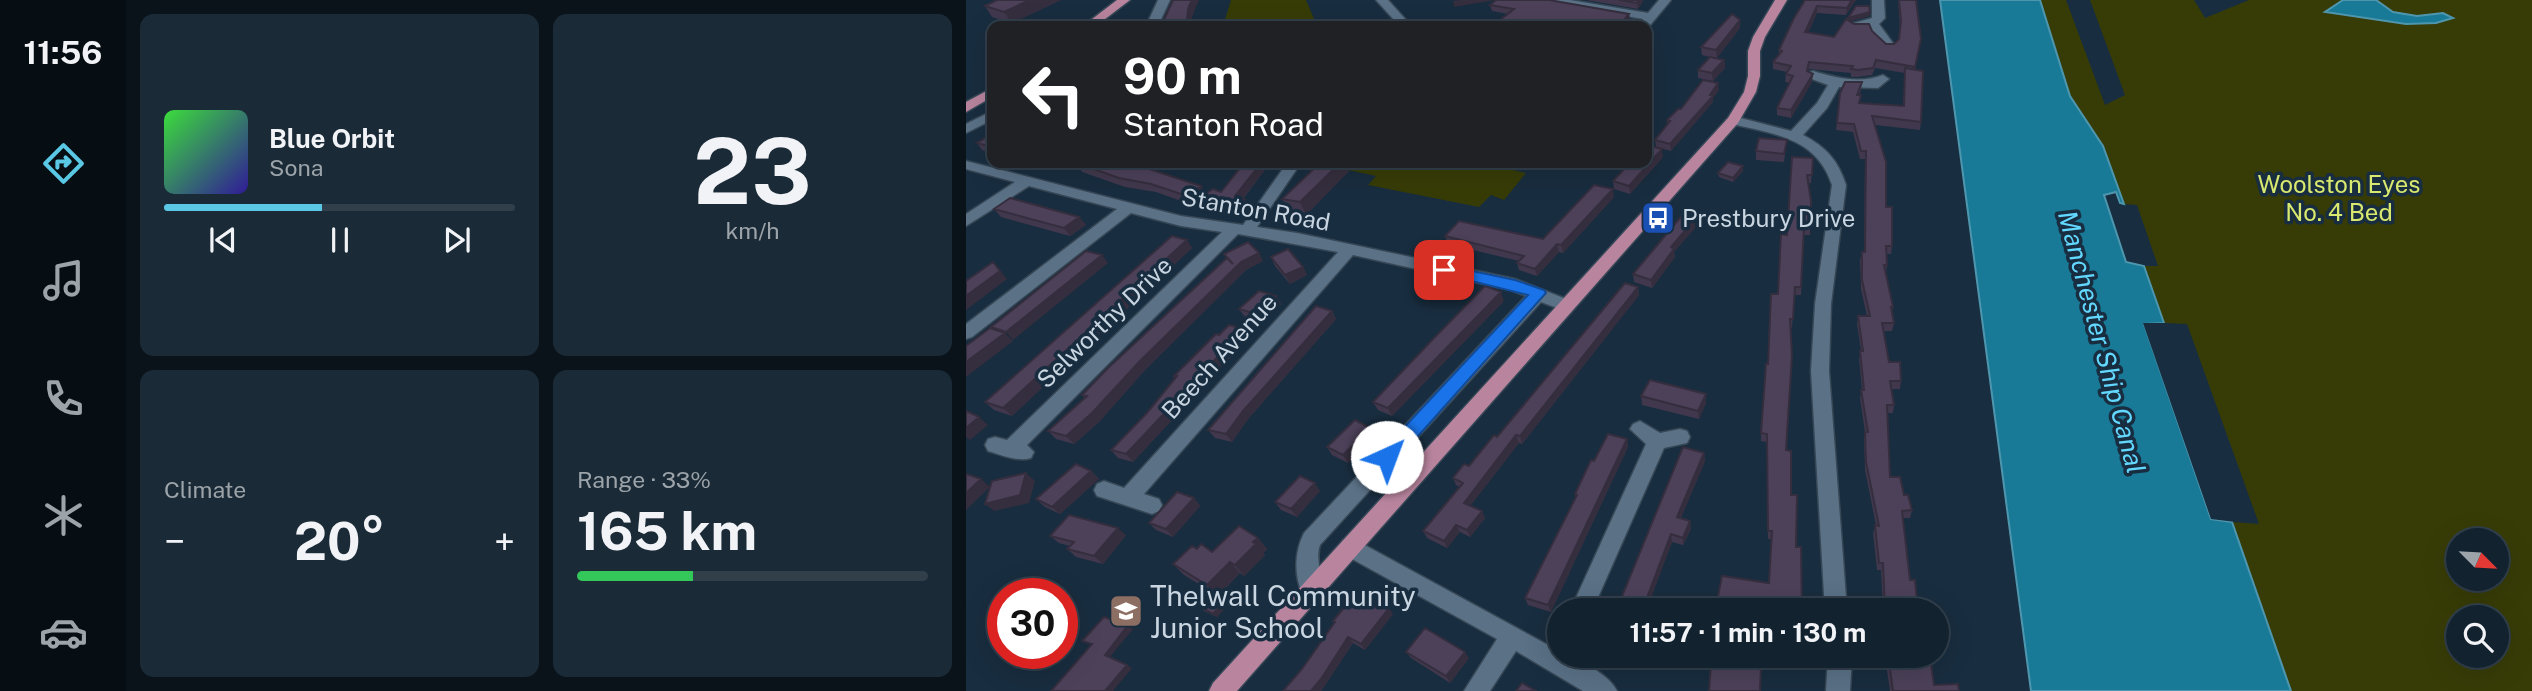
<!DOCTYPE html>
<meta charset="utf-8">
<style>
body{margin:0;font-family:"Public Sans",sans-serif;background:#1b2a37;color:#f1f3f6;height:100vh;display:flex;flex-direction:column;font-size:26px;white-space:nowrap}
*{box-sizing:border-box;margin:0}
p{font-size:23px;color:#9ca4aa}
.icon{flex:none;width:38px;height:38px;fill:none;stroke:currentColor;stroke-width:2;stroke-linecap:round;stroke-linejoin:round}
.map{position:relative;flex:1;overflow:hidden}
.sheet{display:flex;flex-direction:column;gap:14px;padding:14px;background:#0a131a;width:840px}
.sheet>*{flex:none}
.top-card{position:absolute;left:21px;top:21px;width:665px;height:147px;border-radius:14px;box-shadow:0 7px 28px #0002,0 0 0 2px #313f4b;background:#202124;color:#fff;overflow:hidden}
.needle{width:46px;rotate:114deg}
.tools{position:absolute;left:1480px;top:528px;display:grid;gap:14px}
.tools a{display:grid;place-items:center;width:63px;height:63px;border-radius:50%;background:#12222f;box-shadow:0 7px 28px #0002,0 0 0 2px #313f4b;font-size:35px}
.speed{position:absolute;left:21px;top:578px;display:flex;gap:14px;font-size:35px;font-weight:700;text-align:center}
.speed>*{display:grid;place-content:center;width:91px;height:91px;border-radius:50%;background:#12222f;box-shadow:0 7px 28px #0002,0 0 0 2px #313f4b;line-height:1}
.speed .limit{border:10px solid #d22;background:#fff;color:#111}
.pin{position:absolute;display:grid;place-items:center;width:60px;height:60px;color:#fff;margin:-30px;border-radius:14px;box-shadow:0 4px 10px #0006}
.me{position:absolute;width:77px;margin:-38px;rotate:43deg;stroke-linejoin:round;filter:drop-shadow(0 0 5px #0008)}
.turn{display:flex;align-items:center;gap:24px;height:147px;padding:0 21px;font-size:32px}
.turn .icon{width:91px;height:91px;stroke-width:2.5}
.turn b{display:block;font-size:49px;line-height:60px}
.big{font-size:52px;font-weight:700;line-height:1.1}
.sheet .tile{flex:1;display:flex;flex-direction:column;justify-content:center;gap:10px;min-width:0;padding:0 24px;border-radius:14px;background:#1b2a37}
.sheet .dial{align-items:center;gap:0}
.dial b{font-size:91px;line-height:1}
.song{display:flex;align-items:center;gap:21px}
.cover{width:84px;height:84px;border-radius:10px;background:linear-gradient(135deg,hsl(120 70% 55%),hsl(250 70% 35%))}
.played{height:7px;border-radius:4px;background:linear-gradient(90deg,#5ac8e5 45%,#313f4b 45%)}
.keys{display:flex;justify-content:space-around;direction:ltr}
.heat{display:flex;justify-content:space-between;align-items:center;font-size:38px;direction:ltr}
.charge{height:10px;border-radius:5px;background:linear-gradient(90deg,#34c759 33%,#313f4b 0)}
.sheet .tiles{flex:1;display:grid;gap:14px;grid-template-columns:repeat(2,1fr)}
.trip{position:absolute;left:581px;top:598px;width:402px;height:70px;border-radius:35px;background:#12222f;box-shadow:0 7px 28px #0002,0 0 0 2px #313f4b;font-weight:700;line-height:70px;text-align:center}
main{display:flex;flex:1;min-height:0}
.tab-bar{display:flex;flex-direction:column;width:126px;justify-content:space-around;align-items:center;background:#070e13;color:#9ca4aa}
.tab-bar .icon{width:49px;height:49px}
.tab-bar .active{color:#5ac8e5}
.tab-bar b{font-size:32px;color:#f1f3f6}
.map>svg:first-child{display:block}
.green{fill:#373c07;fill-rule:evenodd}
.water{fill:#197a97;stroke:#4e96ae;stroke-width:2}
.pier{fill:#182d3f}
.lines{fill:none;stroke-linecap:round;stroke-linejoin:round}
.minor-casing{stroke:#364756;stroke-width:3}
.major-casing{stroke:#364756;stroke-width:3}
.minor{fill:#5a7186;fill-rule:evenodd}
.major{fill:#b8849e;fill-rule:evenodd}
.wall{fill:#41384d}
.shaded-wall{fill:#352e3e}
.building{fill:#4c4159;stroke:#352e3e;stroke-width:2}
.route{fill:#1a73e8;stroke:#114b97;stroke-width:2}
.labels{text-anchor:middle;dominant-baseline:central;stroke-width:7;stroke-linejoin:round;paint-order:stroke}
.park-label{font-size:24px;fill:#d9e86e;stroke:#182d3f}
.street-label{font-size:24px;fill:#c9d6e2;stroke:#182d3f}
.poi-label{font-size:24px;fill:#c9d6e2;stroke:#182d3f;text-anchor:start}
.water-label{font-size:26px;font-style:italic;fill:#63d8ff;stroke:#182d3f}
.near-poi-label{font-size:28px;fill:#c9d6e2;stroke:#182d3f;text-anchor:start}
</style>
<main>
<nav class="tab-bar">
<b>11:56</b>
<svg class="icon active" aria-label="directions" viewBox="0 0 24 24"><path d="M12 3l9 9-9 9-9-9zM9 14v-3h6M13 9l2 2-2 2"/></svg>
<svg class="icon" aria-label="music" viewBox="0 0 24 24"><path d="M9 18V5l10-2v13"/><circle cx="6" cy="18" r="3"/><circle cx="16" cy="16" r="3"/></svg>
<svg class="icon" aria-label="phone" viewBox="0 0 24 24"><path d="M5 4h4l2 5-3 2q2 4 5 5l2-3 5 2v4C11 20 4 13 5 4z"/></svg>
<svg class="icon" aria-label="climate" viewBox="0 0 24 24"><path d="M12 3v18M4 7l16 10M4 17L20 7"/></svg>
<svg class="icon" aria-label="car" viewBox="0 0 24 24"><path d="M5 17H2v-5l4-1 3-4h7l3 4 3 1v5h-3M9 17h6M6 11h13"/><circle cx="7" cy="17" r="2"/><circle cx="17" cy="17" r="2"/></svg>
</nav>
<section class="sheet">
<div class="tiles">
<div class="tile">
<div class="song"><i class="cover"></i><div><b>Blue Orbit</b><p>Sona</p></div></div>
<div class="played"></div>
<div class="keys"><svg class="icon" aria-label="previous" viewBox="0 0 24 24"><path d="M18 5L8 12l10 7zM5 5v14"/></svg><svg class="icon" aria-label="pause" viewBox="0 0 24 24"><path d="M8 5v14M16 5v14"/></svg><svg class="icon" aria-label="next" viewBox="0 0 24 24"><path d="M6 5l10 7-10 7zM19 5v14"/></svg></div>
</div>
<div class="tile dial"><b>23</b><p>km/h</p></div>
<div class="tile"><p>Climate</p>
<div class="heat"><a>−</a><b class="big">20°</b><a>+</a></div>
</div>
<div class="tile"><p>Range · 33%</p><b class="big">165 km</b><div class="charge"></div></div>
</div>
</section>
<div class="map">
<svg width="1566" height="691" viewBox="0 0 1566 691">
<rect width="100%" height="100%" fill="#182d3f"/>
<path class="green" d="M265,0H340L351,26H257Z
M1074,0H1100L1139,105L1159,95L1124,0H1228L1239,18L1283,0H1566V691H1325L1266,522L1293,524L1221,324L1198,323L1178,266H1192L1171,205L1158,204L1137,146L1104,96ZM1493,541H1531V579H1493ZM1493,618H1531V656H1493Z
M375,163H516L560,173L538,200L525,195L513,207L402,185L410,176L373,168Z"/>
<path class="water" d="M974,0H1074L1104,96L1137,146L1158,204L1154,203L1150,192L1138,195L1160,262L1178,266L1198,323L1178,324L1245,519L1266,522L1325,691H1065Z
M1377,0H1410L1427,12L1451,16L1477,13L1487,18L1470,23L1440,24L1359,12Z"/>
<path class="pier" d="M1177,323H1202L1199,327H1182L1247,516L1267,518L1270,522L1245,519Z"/>
<g class="lines">
<defs>
<path id="minor" d="M192,0H204L192,26H180Z
M410,0H422L441,21L440,26H428L429,21Z
M578,0H604L682,13L693,0H705L681,29V26H671L677,19L584,3Z
M906,0H918L919,18L913,24L929,46L927,49H919L904,28L887,29L881,25L906,18Z
M847,71C871,78 894,84 917,75L923,79L912,88L873,87L861,108L837,135C860,147 872,160 880,185L865,304L863,371L881,611H859L845,371L849,304L866,185C850,136 806,134 762,123L760,120L767,116L825,131L851,103L862,85L843,78V72Z
M26,111V120L0,133V124Z
M0,161L215,216L277,225L321,163H335L291,227L331,233L549,279L608,302L610,306L602,312L575,302L354,545C348,562 360,580 353,596L345,599L337,596C328,576 328,553 338,533L560,296L545,290L387,255L178,494L193,499L196,505L193,511L186,514L131,496L128,490L131,484L138,481L158,488L372,252L272,234L61,445L68,452L65,458C52,462 35,455 22,451L19,445L22,439L29,437L41,440L256,232L215,226L165,213L6,337L0,339V324L151,209L63,186L0,226V214L49,182L0,169Z
M674,421L694,433L714,429L721,431L724,437L721,443L698,448L626,611H604L680,444L664,429L667,424Z
M384,537L593,651V656C610,656 644,675 651,691H617L550,651L524,691H498L531,639L377,554L373,547L377,540Z
M862,656H886L884,691H860Z"/>
<path id="major" d="M151,0H164L130,26H117Z
M809,0H821L799,37L794,51V76L790,92L772,123L271,691H243L247,683L762,118L778,92L782,76V51L787,37Z
M26,88V97L0,112V102Z"/>
</defs>
<use href="#minor" class="minor-casing"/>
<use href="#major" class="major-casing"/>
<use href="#minor" class="minor"/>
<use href="#major" class="major"/>
</g>
<path class="wall" d="M31,0H95L46,23L26,17L19,6Z
M620,0H677V1L672,9Z
M839,0H890L880,15L851,13L842,33L868,37L882,21V18L904,12L903,16L883,22L888,24L906,31L920,44H928L933,39L934,28L932,0H950L955,39L949,70L955,122L954,130L909,125L926,246L925,254H920L921,265L920,273L927,307L926,314L928,323L926,331H918L923,362L935,381L934,389H925L928,405L927,413H922L924,477L938,495L946,510L944,518H937L944,580L952,611H917L915,570H911L907,533L910,525L899,470L898,440L899,432L894,398L896,390L893,359L895,351L891,324L892,316H901L895,289L894,260L896,252H898L899,159H894L887,132L870,130L874,93L896,82L895,90L893,95L894,103L937,106L939,73L909,68L906,75L891,77H885V73L842,69V71L846,82L825,118L811,115V108L824,83L819,82L820,74L821,72L807,69V62L813,55V50Z
M524,5L663,14L664,19L542,14L526,11Z
M774,28L751,58L758,60L759,68L747,81L732,78V70L744,57L736,55L735,47Z
M753,90L747,98V102L705,151L690,147L689,140L701,126V120L715,109Z
M26,134V153L16,150L11,143Z
M821,140L818,162L790,160V151Z
M697,157L664,194L648,189L647,181Z
M847,158L845,183H842L845,201L844,235H838L835,295H828L826,328H825L820,450L830,547L803,583L805,539H802L801,442L795,441V433L802,364L821,235Z
M278,163H304L277,199L283,207L269,217L237,206L233,200L226,205L190,192L159,187L116,172L111,164L235,186L240,194L255,192Z
M777,166V171L767,182L753,177L752,173Z
M383,171L340,215L323,211L316,199Z
M648,197L597,253L593,252L571,276L553,270L551,263L553,261L482,244L479,236L577,239Z
M28,209L113,217L120,225L104,236L35,217Z
M728,220L729,228L708,252L709,257L686,288L668,282L667,274Z
M221,240L226,248L46,416L28,410L19,402Z
M258,254L297,261L280,270L179,370L134,421L108,444L90,439L82,431L119,398L116,395L261,258Z
M305,257L337,267L341,275L324,284L309,266Z
M672,287L673,295L556,444L553,443L504,506L519,518L504,537L494,532L481,548L461,538L457,531L494,487L490,485L487,478L503,466Z
M310,296L315,304L295,323L279,317L273,309Z
M538,301L426,416L412,410L407,402Z
M366,311L370,319L282,419L266,442L249,438L242,430Z
M278,329L283,337L167,462L152,458L145,450L181,413L210,377L208,376Z
M740,394V403L733,419L676,405L675,396Z
M404,428L409,436L382,463L366,455L361,447Z
M661,439L662,447L585,612L562,605L559,598L610,498L609,494L628,461Z
M738,453L739,461L715,518L724,521L725,529L717,545L706,542L680,611H650Z
M125,471L133,479L94,514L79,507L70,499Z
M354,491L331,517L315,510L309,502Z
M228,498L234,506L207,537L190,530L183,523Z
M160,535L137,564L110,557L101,549L104,546L93,543L84,536Z
M292,538L301,549L297,553L299,555L278,576L274,573L253,595L261,599L264,602L251,617L238,611L234,607L247,593L218,575L207,564L231,549L246,552Z
M427,614L399,650L387,643L355,691H317L336,669L369,623L367,621Z
M440,652L503,658L484,683L445,658Z
M919,656H964L968,685L993,691H924Z"/>
<path class="shaded-wall" d="M64,0H95L46,23L38,12Z
M226,0H233L226,17L225,26H217L216,23Z
M494,0H529L488,7L487,1Z
M673,0H677V1L672,9L671,3Z
M886,0H890L880,15L881,8Z
M851,6V13L839,39V32Z
M904,12L903,16L882,22V18Z
M663,14L664,19L658,26H653Z
M774,20V28L751,58L750,50Z
M758,60L759,68L747,81L746,73Z
M847,74L846,82L825,118V110Z
M752,83L753,90L747,98V102L705,151L704,144Z
M696,149L697,157L664,194L663,186Z
M295,163H304L273,203L269,196Z
M374,163H380L383,171L340,215L334,202Z
M777,166V171L767,182V178Z
M235,186L240,194L226,205L221,196Z
M647,189L648,197L597,253L595,245Z
M279,200L283,207L269,217L265,210Z
M113,217L120,225L104,236L98,228Z
M728,220L729,228L708,252L709,257L686,288L685,280L705,247Z
M221,240L226,248L46,416L37,408Z
M591,244L593,252L571,276L569,269Z
M293,253L297,261L280,270L179,370L134,421L108,444L100,436L173,362L275,262Z
M136,255L142,263L47,340L40,332Z
M27,262L41,279L0,310V296Z
M337,267L341,275L324,284L319,275Z
M672,287L673,295L556,444L554,436Z
M535,292L538,301L426,416L422,408Z
M310,296L315,304L295,323L290,314Z
M366,311L370,319L282,419L266,442L260,434L277,411Z
M278,329L283,337L167,462L160,454Z
M39,333L47,341L0,377V362Z
M740,394V403L733,419L732,411Z
M13,417L22,425L4,440L0,437V428Z
M404,428L409,436L382,463L377,455Z
M550,435L553,443L501,510L498,503Z
M661,439L662,447L585,612L582,605Z
M738,453L739,461L712,525L711,517Z
M125,471L133,479L94,514L86,507Z
M60,473L69,481L63,503L28,511L19,504Z
M15,479L24,487L0,510V493Z
M349,483L354,491L331,517L325,509Z
M228,498L234,506L207,537L200,529Z
M516,511L519,518L504,537L501,530Z
M724,521L725,529L717,545V538Z
M490,525L494,532L481,548L478,541Z
M152,528L160,535L137,564L128,556Z
M705,534L706,542L680,611H676Z
M292,538L301,549L297,553L299,555L278,576L269,565Z
M264,562L274,573L251,596L241,585Z
M261,599L264,602L251,617L247,614Z
M423,608L427,614L399,650L395,644Z
M162,625L167,629L143,658L139,655Z
M382,637L387,643L360,684L355,691H345Z
M499,652L503,658L484,683L480,676Z
M161,665L166,668L147,691H139Z"/>
<path class="building" d="M31,0H64L38,12L19,6Z
M207,0H226L222,9L221,22L216,23L217,26H195Z
M530,0H583L663,14L653,26H526L548,9L524,5Z
M653,0H673L671,3Z
M839,0H886L881,8L851,6L839,32L868,37L880,19L888,24H903L906,31L920,44H928L933,39L935,21L933,0H950L955,39L949,67L910,60L907,68L892,70L885,69L887,66L843,62L841,71L847,74L825,110L811,108L827,76L820,74L825,66L807,62L816,51L813,50L828,18Z
M890,6H903L904,12L882,18Z
M766,14L774,20L750,50L735,47Z
M744,57L758,60L746,73L732,70Z
M939,68L957,71L955,122L906,116L920,162V207H926V246H920L921,265H918L927,307H925L928,323H916L923,362H934L935,381H924L928,405H921L924,477H934L938,495H942L946,510L936,511L944,580H949L952,611H919L917,563H913L909,525L913,526L900,462L899,432H902L895,390H898L894,351H897L892,316H904L896,280V252H899L900,151H895L888,124L871,123L874,93L879,82H896L891,95H895L893,103L938,106Z
M737,80L752,83L744,95L747,96L704,144L689,140L704,121L701,120L712,109H715Z
M26,134V147L11,143Z
M793,138L821,140L818,154L790,151Z
M681,145L696,149L663,186L647,181L664,163H681Z
M826,157L847,158L846,175H841L845,201L844,227H838L835,287H829L827,319H824L826,355L820,450L825,451V495H831L830,547H835L836,611H749L756,576L803,583L806,531H802L801,434L795,433L800,364H802L805,294H812L815,234L821,235Z
M762,162L777,166L767,178L752,173Z
M111,163H165L235,186L221,196L185,184L153,178Z
M278,163H295L269,196L279,200L265,210L232,199L247,189L255,192Z
M354,163H374L334,202L316,199Z
M628,185L647,189L595,245L591,244L569,269L551,263L558,256L479,236L493,221L577,239Z
M44,198L113,217L98,228L28,209Z
M719,212L728,220L705,247L708,249L685,280L667,274Z
M206,236L221,240L37,408L19,402Z
M282,242L293,253L275,262L173,362L126,413L100,436L82,431L121,396L116,395L142,368L261,258L267,264L258,254Z
M322,249L337,267L319,275L305,257Z
M120,251L136,255L40,332L25,327Z
M27,262L34,271L0,296V281Z
M659,283L672,287L554,436L550,435L498,503L516,511L501,530L490,525L478,541L457,531L497,483L487,478L498,464L503,466L528,435L531,437Z
M519,286L535,292L422,408L407,402L470,336Z
M293,291L310,296L290,314L273,309Z
M350,306L366,311L277,411L260,434L242,430Z
M263,325L278,329L160,454L145,450L181,413L211,376H208L250,334L253,335Z
M24,328L39,333L0,362V346Z
M684,380L740,394L732,411L675,396Z
M0,411L13,417L0,428Z
M389,420L404,428L377,455L361,447Z
M642,434L661,439L582,605L559,598L611,495L609,494L625,460L628,461Z
M717,447L738,453L711,517L724,521L717,538L705,534L676,611H650Z
M110,464L125,471L86,507L70,499Z
M60,473L54,495L19,504L26,481Z
M0,474L15,479L0,493Z
M334,476L349,483L325,509L309,502Z
M211,492L228,498L200,529L183,523Z
M103,515L152,528L128,556L101,549L108,542L84,536Z
M273,526L292,538L287,542L290,544L269,565L264,562L241,585L207,564L226,546L231,549L235,544L246,552Z
M248,592L261,599L247,614L234,607Z
M391,592L423,608L395,644L382,637L355,679L345,691H317L336,669L369,622L367,621Z
M138,617L162,625L139,655L161,665L139,691H85L126,644L116,641Z
M459,628L499,652L480,676L440,652Z
M922,656H964L968,685L992,684L993,691H927Z
M745,663L795,665L794,691H743Z
M556,683L570,691H550Z"/>
<path class="route" d="M478,265L549,280L578,290L580,293L428,463L421,465L415,463L412,457L415,452L562,295L473,273L471,270Z"/>
<defs>
<symbol id="bus-square" viewBox="-11 -11 22 22"><rect x="-9" y="-9" width="18" height="18" rx="4" fill="#1a4fb4" stroke="#182d3f"/><path d="M-5-6H5V4H4V6H2V4H-2V6H-4V4H-5ZM-3.5-4V0h7V-4ZM-3.5 1.2v1.5H-2V1.2ZM2 1.2v1.5H3.5V1.2Z" fill="#fff"/></symbol>
<symbol id="school-square" viewBox="-11 -11 22 22"><rect x="-9" y="-9" width="18" height="18" rx="4" fill="#8d6e63" stroke="#182d3f"/><path d="M0-5L7-2L0 1L-7-2ZM-4 1L0 2.5L4 1V4Q0 6-4 4Z" fill="#fff"/></symbol>
</defs>
<g fill-rule="evenodd">
<use href="#bus-square" x="673" y="199" width="38" height="38"/>
<use href="#school-square" x="141" y="592" width="38" height="38"/>
</g>
<g class="labels">
<g class="park-label">
<text x="1373" y="184">Woolston Eyes<tspan x="1373" dy="28">No. 4 Bed</tspan></text>
</g>
<g class="street-label">
<text transform="translate(290 209) rotate(10)">Stanton Road</text>
<text transform="translate(138 322) rotate(-44)">Selworthy Drive</text>
<text transform="translate(253 356) rotate(-48)">Beech Avenue</text>
</g>
<g class="poi-label">
<text x="716" y="218">Prestbury Drive</text>
</g>
<g class="water-label">
<text transform="translate(1136 342) rotate(75)">Manchester Ship Canal</text>
</g>
<g class="near-poi-label">
<text x="184" y="595">Thelwall Community<tspan x="184" dy="32">Junior School</tspan></text>
</g>
</g>
</svg>
<div class="tools">
<a><svg class="needle" viewBox="-14 -14 28 28"><path d="M0-13l5 13h-10z" fill="#e53935"/><path d="M0 13l5-13h-10z" fill="#9ca4aa"/></svg></a>
<a><svg class="icon" aria-label="search" viewBox="0 0 24 24"><circle cx="10" cy="10" r="6"/><path d="M15 15l6 6"/></svg></a>
</div>
<div class="speed"><div class="limit">30</div></div>
<div class="pin" style="left:478px;top:270px;background:#d93025"><svg class="icon" aria-label="arrive" viewBox="0 0 24 24"><path d="M6 21V4h12l-3 4 3 4H6"/></svg></div>
<svg class="me" style="left:421px;top:457px" viewBox="-20 -20 40 40"><circle r="19" fill="#fff"/><path d="M0-13L10 11 0 6-10 11z" fill="#1a73e8"/></svg>
<div class="trip">11:57 · 1 min · 130 m</div>
<div class="top-card">
<div class="turn"><svg class="icon" aria-label="left" viewBox="0 0 24 24"><path d="M17 20v-9H6M10 6l-5 5 5 5"/></svg><div><b>90 m</b>Stanton Road</div></div>
</div>
</div>
</main>
